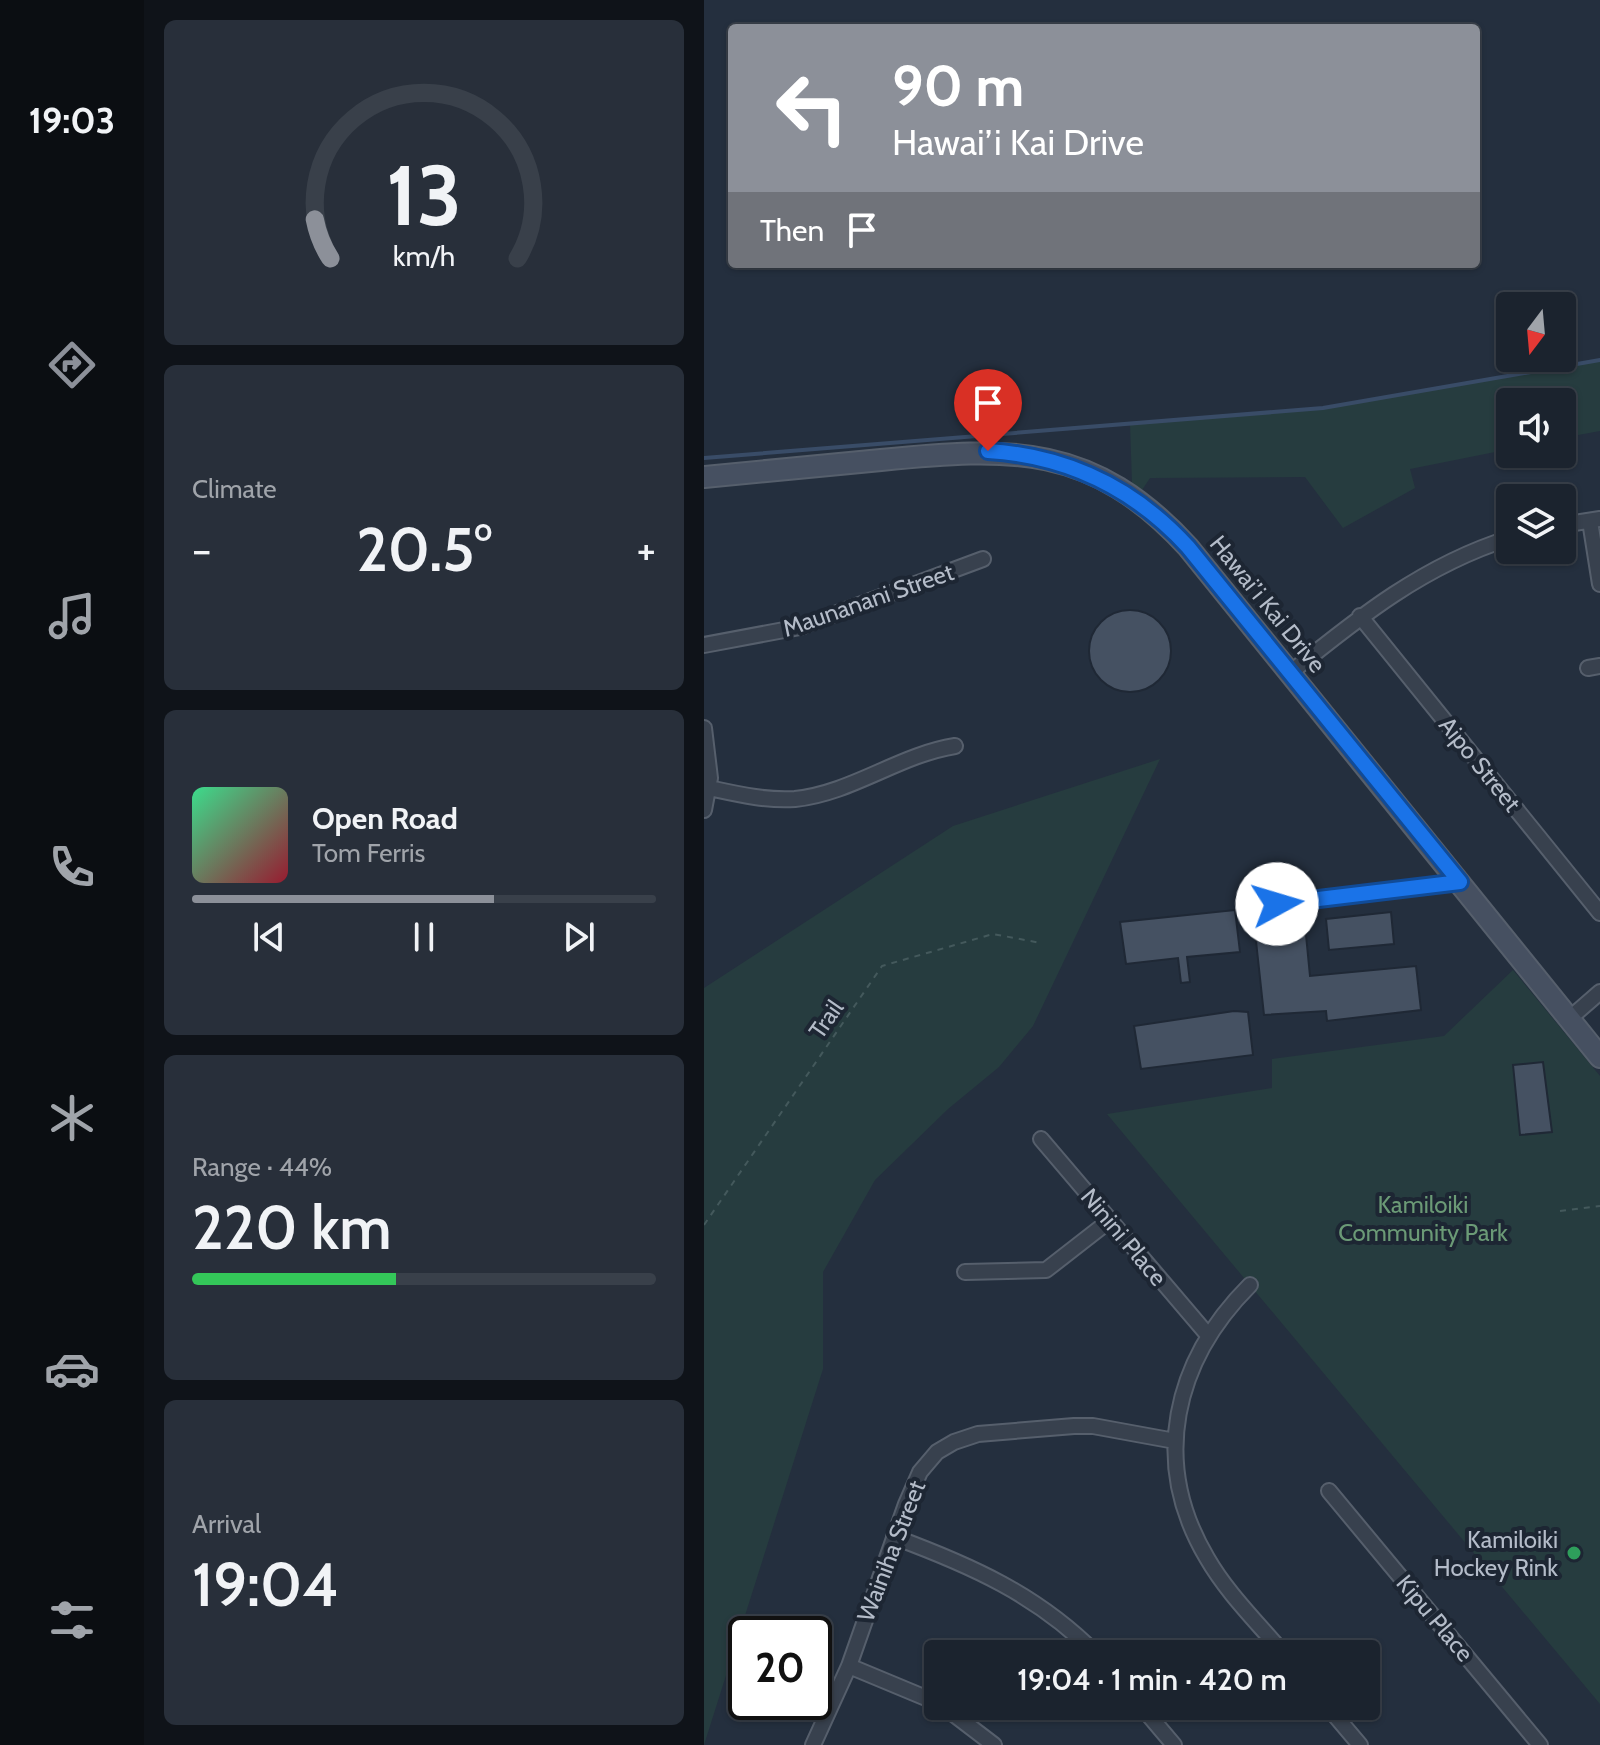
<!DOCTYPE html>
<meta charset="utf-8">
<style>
body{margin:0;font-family:Cabin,sans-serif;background:#282f3a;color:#f1f3f6;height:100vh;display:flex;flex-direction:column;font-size:30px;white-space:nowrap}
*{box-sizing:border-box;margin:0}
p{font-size:26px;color:#a0a4aa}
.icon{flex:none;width:44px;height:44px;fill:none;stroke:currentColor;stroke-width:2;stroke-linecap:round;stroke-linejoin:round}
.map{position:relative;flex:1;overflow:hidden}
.sheet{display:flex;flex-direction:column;gap:20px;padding:20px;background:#0f1319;width:560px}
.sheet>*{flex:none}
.banner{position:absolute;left:24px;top:24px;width:752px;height:244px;border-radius:8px;box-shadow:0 2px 6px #0004,0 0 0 2px #39404a;background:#8c9099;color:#fff;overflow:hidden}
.needle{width:52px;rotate:196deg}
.buttons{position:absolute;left:792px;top:292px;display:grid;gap:16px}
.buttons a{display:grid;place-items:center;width:80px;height:80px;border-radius:8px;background:#1b232e;box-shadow:0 2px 6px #0004,0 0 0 2px #39404a;font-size:40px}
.speed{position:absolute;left:24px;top:1616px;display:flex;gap:16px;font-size:40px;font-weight:700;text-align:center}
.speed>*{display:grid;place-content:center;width:104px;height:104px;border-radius:50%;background:#1b232e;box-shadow:0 2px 6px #0004,0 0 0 2px #39404a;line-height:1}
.speed .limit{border:4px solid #111;border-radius:12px;background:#fff;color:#111}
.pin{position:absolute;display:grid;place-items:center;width:68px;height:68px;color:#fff;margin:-82px -34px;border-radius:50% 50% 50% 0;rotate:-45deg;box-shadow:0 0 8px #0007}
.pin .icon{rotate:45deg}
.me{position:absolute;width:88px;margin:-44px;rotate:84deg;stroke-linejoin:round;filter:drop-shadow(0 0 6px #0008)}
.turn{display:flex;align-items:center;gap:28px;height:168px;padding:0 32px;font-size:36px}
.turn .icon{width:104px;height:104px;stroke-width:2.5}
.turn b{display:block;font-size:56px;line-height:68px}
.then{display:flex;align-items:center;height:76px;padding:0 32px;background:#0003;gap:16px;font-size:30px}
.big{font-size:60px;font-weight:600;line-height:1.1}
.sheet .tile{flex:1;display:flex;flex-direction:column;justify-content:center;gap:12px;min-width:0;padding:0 28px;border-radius:12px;background:#282f3a}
.sheet .dial{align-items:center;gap:0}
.dial svg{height:208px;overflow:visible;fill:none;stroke:#39404a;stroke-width:7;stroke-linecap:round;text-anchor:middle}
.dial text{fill:#f1f3f6;stroke:none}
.song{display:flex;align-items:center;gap:24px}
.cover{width:96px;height:96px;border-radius:12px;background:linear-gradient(135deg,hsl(150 70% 55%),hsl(350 70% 35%))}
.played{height:8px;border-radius:4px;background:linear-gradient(90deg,#8c9099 65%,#39404a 65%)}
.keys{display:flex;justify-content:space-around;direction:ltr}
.heat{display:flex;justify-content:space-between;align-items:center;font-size:44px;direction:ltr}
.charge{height:12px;border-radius:6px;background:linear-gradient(90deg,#34c759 44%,#39404a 0)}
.trip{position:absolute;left:220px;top:1640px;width:456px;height:80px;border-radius:8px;background:#1b232e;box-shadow:0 2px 6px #0004,0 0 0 2px #39404a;font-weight:600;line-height:80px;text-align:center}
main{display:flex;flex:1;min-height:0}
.dock{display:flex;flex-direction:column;width:144px;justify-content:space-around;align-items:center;background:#0b0e12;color:#a0a4aa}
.dock .icon{width:56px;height:56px}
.dock .selected{color:#8c9099}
.dock b{font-size:36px;color:#f1f3f6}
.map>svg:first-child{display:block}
.green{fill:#263c3f}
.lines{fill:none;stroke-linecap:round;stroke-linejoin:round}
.stream{stroke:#394c67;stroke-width:4}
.building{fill:#455162;stroke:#1f2835;stroke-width:2}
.lane-casing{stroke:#565f6c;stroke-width:11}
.street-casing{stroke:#565f6c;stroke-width:18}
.secondary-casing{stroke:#565f6c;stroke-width:24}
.path{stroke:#44595c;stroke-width:2;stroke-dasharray:6 6;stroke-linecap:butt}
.lane{stroke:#38414e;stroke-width:7}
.street{stroke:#38414e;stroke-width:14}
.secondary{stroke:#465061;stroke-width:20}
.route-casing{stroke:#114b97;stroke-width:20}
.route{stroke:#1a73e8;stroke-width:14}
.leisure-dot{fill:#2e9e5b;stroke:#1d2633;stroke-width:3}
.labels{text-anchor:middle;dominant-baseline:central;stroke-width:8;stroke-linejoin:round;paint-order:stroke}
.street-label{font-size:24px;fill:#b4bcc9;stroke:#1d2633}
.park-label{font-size:24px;fill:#6b9a76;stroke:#1d2633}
.poi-label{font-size:24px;fill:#b4bcc9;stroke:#1d2633;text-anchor:end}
</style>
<main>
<nav class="dock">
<b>19:03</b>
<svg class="icon selected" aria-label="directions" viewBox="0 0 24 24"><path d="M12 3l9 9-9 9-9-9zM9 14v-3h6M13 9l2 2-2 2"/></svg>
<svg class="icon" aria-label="music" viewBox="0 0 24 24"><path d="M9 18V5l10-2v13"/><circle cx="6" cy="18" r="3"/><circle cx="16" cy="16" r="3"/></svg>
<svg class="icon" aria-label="phone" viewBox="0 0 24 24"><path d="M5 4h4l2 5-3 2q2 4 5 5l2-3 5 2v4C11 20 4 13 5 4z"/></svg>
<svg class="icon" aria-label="climate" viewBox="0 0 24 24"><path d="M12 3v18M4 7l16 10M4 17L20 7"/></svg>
<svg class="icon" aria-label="car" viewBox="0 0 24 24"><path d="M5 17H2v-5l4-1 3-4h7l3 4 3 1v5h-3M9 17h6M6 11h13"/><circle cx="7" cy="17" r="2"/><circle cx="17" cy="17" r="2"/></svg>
<svg class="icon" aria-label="filters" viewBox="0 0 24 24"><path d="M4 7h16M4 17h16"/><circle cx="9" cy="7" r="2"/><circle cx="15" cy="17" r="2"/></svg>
</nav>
<section class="sheet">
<div class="tile dial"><svg viewBox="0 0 100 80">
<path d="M14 69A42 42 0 1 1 86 69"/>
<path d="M14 69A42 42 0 0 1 8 54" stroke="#8c9099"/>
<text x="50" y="56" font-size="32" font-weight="700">13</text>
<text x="50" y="72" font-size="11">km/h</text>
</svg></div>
<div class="tile"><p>Climate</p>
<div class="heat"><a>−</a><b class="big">20.5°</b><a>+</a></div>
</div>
<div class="tile">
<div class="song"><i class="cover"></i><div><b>Open Road</b><p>Tom Ferris</p></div></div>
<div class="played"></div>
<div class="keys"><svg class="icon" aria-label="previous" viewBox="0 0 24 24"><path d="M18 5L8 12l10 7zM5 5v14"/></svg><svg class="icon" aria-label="pause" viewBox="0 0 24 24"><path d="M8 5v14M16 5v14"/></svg><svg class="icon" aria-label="next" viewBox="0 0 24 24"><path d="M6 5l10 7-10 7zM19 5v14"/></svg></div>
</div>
<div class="tile"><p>Range · 44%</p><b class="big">220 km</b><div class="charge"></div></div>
<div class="tile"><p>Arrival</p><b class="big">19:04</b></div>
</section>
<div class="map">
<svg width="896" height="1745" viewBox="0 0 896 1745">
<rect width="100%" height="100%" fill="#242f3e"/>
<path class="green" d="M896,360V431L858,438V402H806V449L706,469L711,488L639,528L601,477L446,478L438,490L428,483L426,424L620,408Z
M456,759L329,1026L295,1067L244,1109L171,1180L119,1272V1369L0,1745V988L249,826Z
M809,970L896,1076V1704L403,1114L568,1088V1059L740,1036Z"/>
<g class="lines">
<path class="stream" d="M0,458L619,408L896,360"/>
</g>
<path class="building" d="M385 651a41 41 0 1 1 82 0a41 41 0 1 1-82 0Z
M531,910L536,952L483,957L486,982L477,983L474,958L422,964L416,922Z
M687,912L690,944L625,950L622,919Z
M602,935L606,976L712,966L717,1010L623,1021L622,1011L560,1015L552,941Z
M530,1011L544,1012L549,1055L437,1069L430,1026Z
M839,1062L848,1132L816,1135L809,1065Z"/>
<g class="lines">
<defs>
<path id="lane" d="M573,904L750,883"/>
<path id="street" d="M886,521L896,584
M858,525L896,519
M656,616L896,913
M0,645L96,627L279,559
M884,668L896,666
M586,673C655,617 720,565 806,538
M0,728L6,778L0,810
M5,788C33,794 62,801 91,799C148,793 195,755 251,746
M865,1019L896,992
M337,1139L503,1334
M261,1272L342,1270L405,1221
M546,1285C470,1361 446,1462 503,1558C523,1593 554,1623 580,1654
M625,1491L836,1745
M190,1537C266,1565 334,1595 392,1654
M145,1666L234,1703
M239,1706L290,1745
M437,1706L470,1745
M623,1706L656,1745
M109,1745L145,1666L202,1504L216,1472L233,1452L250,1442L274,1434L370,1426H389L471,1441"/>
<path id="secondary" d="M0,477C59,471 118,466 177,460C306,447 389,443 484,547L896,1057"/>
</defs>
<use href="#lane" class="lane-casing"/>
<use href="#street" class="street-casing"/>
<use href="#secondary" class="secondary-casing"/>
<path class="path" d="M856,1211L896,1206
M0,1225L178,966L289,934L337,943"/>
<use href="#lane" class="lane"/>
<use href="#street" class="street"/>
<use href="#secondary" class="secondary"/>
</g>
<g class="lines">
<defs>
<path id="route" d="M284,451C364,456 430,488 484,547L756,882L573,904"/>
</defs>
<use href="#route" class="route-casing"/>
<use href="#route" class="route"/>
</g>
<circle class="leisure-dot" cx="870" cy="1553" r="8"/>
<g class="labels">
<g class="street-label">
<text transform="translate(164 600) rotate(-19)">Maunanani Street</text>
<text transform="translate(564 604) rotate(51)">Hawai’i Kai Drive</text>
<text transform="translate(776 764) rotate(51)">Aipo Street</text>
<text transform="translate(122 1019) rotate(-55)">Trail</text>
<text transform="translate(420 1237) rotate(50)">Ninini Place</text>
<text transform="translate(187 1551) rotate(-69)">Wainiha Street</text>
<text transform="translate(731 1618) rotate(50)">Kipu Place</text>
</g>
<g class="park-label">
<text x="719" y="1204">Kamiloiki<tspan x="719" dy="28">Community Park</tspan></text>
</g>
<g class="poi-label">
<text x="854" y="1539">Kamiloiki<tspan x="854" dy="28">Hockey Rink</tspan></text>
</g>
</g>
</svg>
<div class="buttons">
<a><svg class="needle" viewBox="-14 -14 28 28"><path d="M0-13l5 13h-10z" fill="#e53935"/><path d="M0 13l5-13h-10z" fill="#a0a4aa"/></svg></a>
<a><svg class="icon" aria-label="sound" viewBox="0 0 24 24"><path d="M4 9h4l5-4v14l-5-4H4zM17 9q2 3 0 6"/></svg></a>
<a><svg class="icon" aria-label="layers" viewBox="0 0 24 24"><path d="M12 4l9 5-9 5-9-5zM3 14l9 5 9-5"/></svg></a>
</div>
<div class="speed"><div class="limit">20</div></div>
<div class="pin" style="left:284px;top:451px;background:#d93025"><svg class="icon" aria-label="arrive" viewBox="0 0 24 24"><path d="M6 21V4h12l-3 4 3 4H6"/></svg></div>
<svg class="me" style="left:573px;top:904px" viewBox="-20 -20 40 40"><circle r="19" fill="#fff"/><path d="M0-13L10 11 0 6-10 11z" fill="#1a73e8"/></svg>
<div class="trip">19:04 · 1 min · 420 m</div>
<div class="banner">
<div class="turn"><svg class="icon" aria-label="left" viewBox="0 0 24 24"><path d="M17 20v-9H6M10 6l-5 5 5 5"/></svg><div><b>90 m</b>Hawai’i Kai Drive</div></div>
<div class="then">Then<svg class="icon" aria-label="arrive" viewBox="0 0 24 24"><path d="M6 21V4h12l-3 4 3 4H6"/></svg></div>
</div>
</div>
</main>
